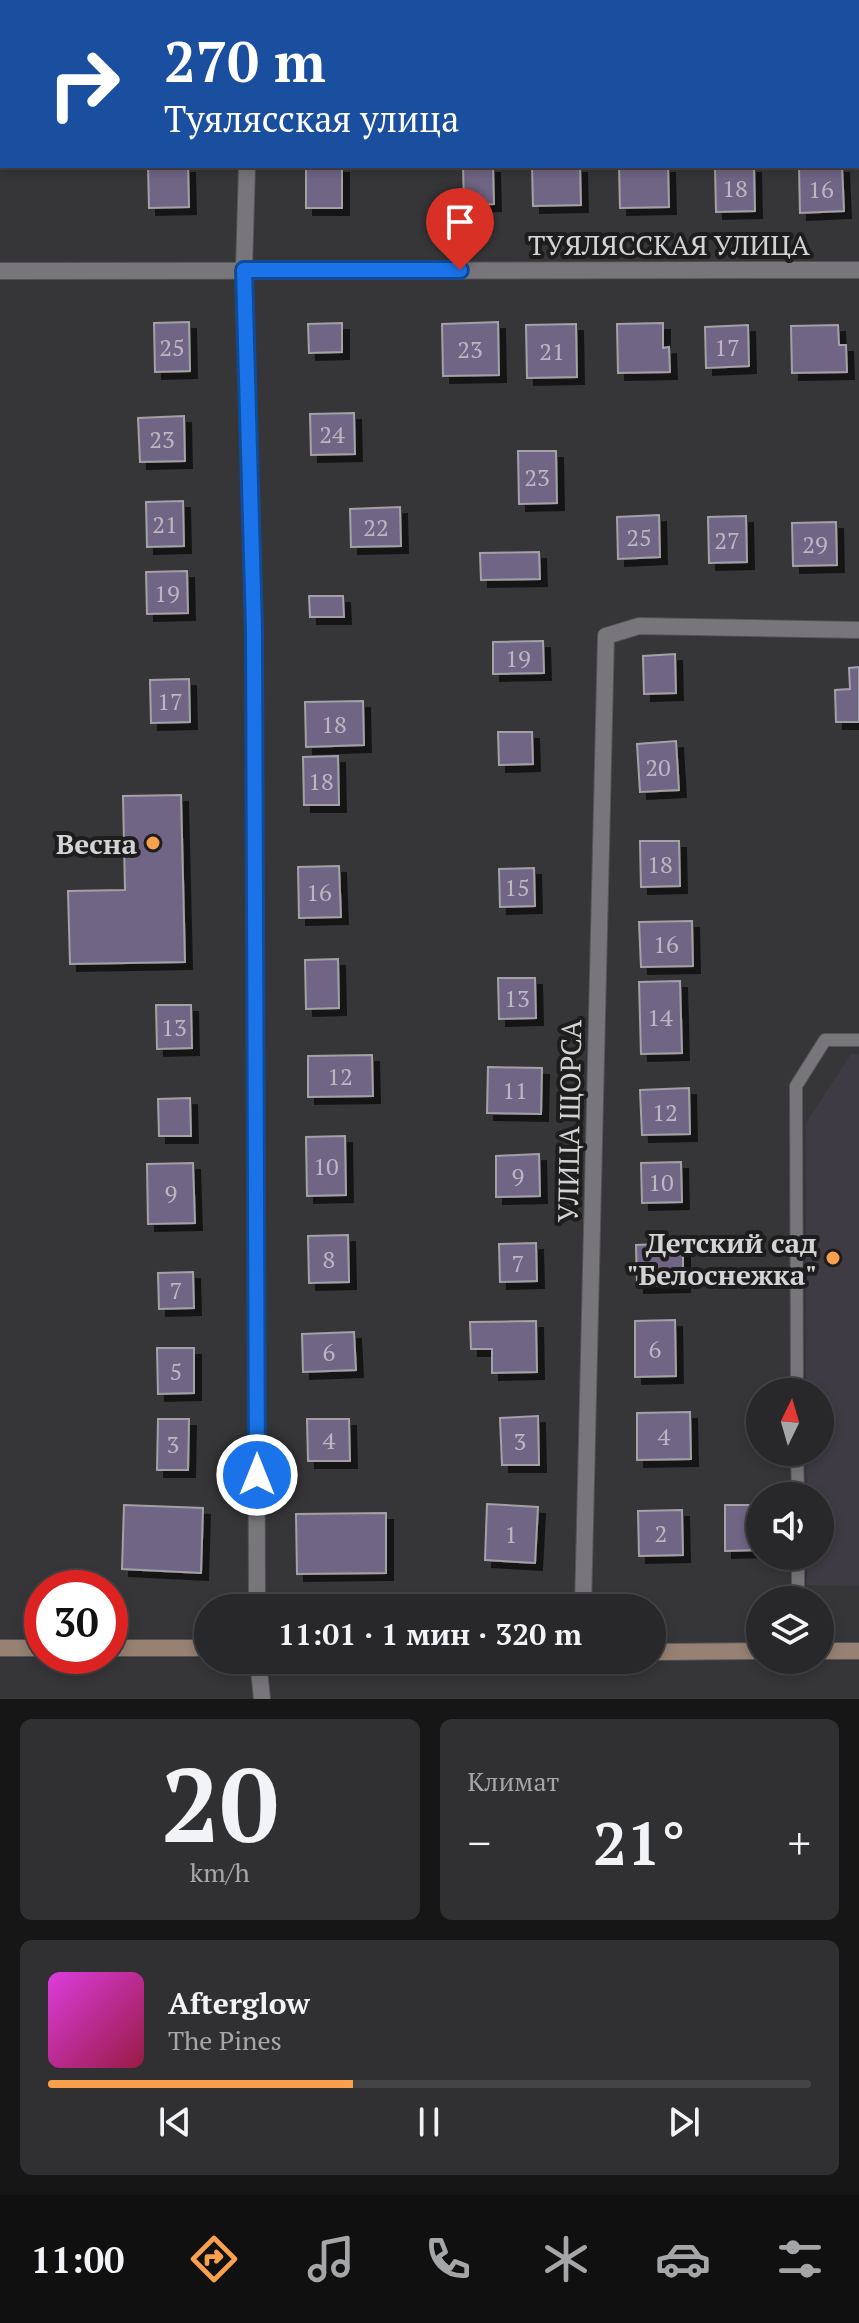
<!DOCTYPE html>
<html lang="ru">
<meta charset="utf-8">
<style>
body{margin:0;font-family:"PT Serif",serif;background:#303032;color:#f1f3f6;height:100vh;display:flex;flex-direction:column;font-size:30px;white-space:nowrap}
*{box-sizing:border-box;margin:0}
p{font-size:26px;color:#a5a6a8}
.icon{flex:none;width:44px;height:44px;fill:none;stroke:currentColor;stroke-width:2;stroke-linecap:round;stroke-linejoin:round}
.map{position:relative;height:1699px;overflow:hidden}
.side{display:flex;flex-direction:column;gap:20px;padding:20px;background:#161617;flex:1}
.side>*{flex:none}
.banner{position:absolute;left:0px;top:0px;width:860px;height:168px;box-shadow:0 4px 12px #0003,0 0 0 2px #444447;background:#1a4fa0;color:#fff;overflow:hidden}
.needle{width:52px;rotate:5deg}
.fabs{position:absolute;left:746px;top:1378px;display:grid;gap:16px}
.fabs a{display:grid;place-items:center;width:88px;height:88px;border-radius:50%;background:#28282a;box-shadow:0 4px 12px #0003,0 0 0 2px #444447;font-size:40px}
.speed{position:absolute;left:24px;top:1570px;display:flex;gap:16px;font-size:40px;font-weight:700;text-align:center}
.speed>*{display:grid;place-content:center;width:104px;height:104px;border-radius:50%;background:#28282a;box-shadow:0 4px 12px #0003,0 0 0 2px #444447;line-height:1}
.speed .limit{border:12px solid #d22;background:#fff;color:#111}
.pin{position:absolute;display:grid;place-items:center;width:68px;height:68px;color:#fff;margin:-82px -34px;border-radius:50% 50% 50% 0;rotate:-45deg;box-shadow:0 0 8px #0007}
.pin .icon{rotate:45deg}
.me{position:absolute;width:88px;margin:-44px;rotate:0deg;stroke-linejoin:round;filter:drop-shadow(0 0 6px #0008)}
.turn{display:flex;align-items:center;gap:28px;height:168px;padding:0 32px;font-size:36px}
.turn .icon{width:104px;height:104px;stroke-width:2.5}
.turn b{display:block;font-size:56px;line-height:68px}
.big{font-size:60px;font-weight:800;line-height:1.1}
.side .widget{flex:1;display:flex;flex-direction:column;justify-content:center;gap:12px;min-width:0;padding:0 28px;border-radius:12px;background:#303032}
.side .dial{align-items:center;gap:0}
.dial b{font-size:104px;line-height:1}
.song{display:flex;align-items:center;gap:24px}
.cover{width:96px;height:96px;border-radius:12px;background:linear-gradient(135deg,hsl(300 70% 55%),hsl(340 70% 35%))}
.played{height:8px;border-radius:4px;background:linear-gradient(90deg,#f9a04d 40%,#444447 40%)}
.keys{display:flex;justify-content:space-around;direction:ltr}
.heat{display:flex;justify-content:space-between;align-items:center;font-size:44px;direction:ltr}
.side .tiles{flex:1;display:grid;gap:20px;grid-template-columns:1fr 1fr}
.widget:last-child{grid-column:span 2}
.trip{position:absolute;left:194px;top:1594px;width:472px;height:80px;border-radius:40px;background:#28282a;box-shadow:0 4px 12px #0003,0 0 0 2px #444447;font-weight:800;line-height:80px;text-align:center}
.menu{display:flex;height:128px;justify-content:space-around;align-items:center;background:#101011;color:#a5a6a8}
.menu .icon{width:56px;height:56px}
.menu .active{color:#f9a04d}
.menu b{font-size:36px;color:#f1f3f6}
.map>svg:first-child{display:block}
.built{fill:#3e3b44}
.building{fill:#6f6585;stroke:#a2a1a5;stroke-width:2;filter:url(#shadow)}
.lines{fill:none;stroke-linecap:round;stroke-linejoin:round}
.service-casing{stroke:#545355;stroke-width:14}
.minor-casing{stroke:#545355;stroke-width:18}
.tertiary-casing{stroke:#545355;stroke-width:18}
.secondary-casing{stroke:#545355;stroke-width:18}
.service{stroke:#78767a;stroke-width:12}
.minor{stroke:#78767a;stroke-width:16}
.tertiary{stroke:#78767a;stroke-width:16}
.secondary{stroke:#968274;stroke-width:16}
.route-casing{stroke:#114b97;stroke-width:20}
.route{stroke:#1a73e8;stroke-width:14}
.poi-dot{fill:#f9a04d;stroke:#1d1d1e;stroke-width:3}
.labels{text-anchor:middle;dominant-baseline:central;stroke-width:8;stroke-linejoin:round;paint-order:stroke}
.number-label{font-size:24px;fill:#bab7c0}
.street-label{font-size:28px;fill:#d3d2d4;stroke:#1d1d1e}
.poi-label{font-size:28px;font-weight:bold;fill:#d3d2d4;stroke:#1d1d1e;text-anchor:end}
</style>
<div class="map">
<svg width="859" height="1699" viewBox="0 0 859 1699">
<defs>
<filter id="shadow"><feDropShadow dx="7" dy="7" stdDeviation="0" flood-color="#0009"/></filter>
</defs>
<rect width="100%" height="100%" fill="#363538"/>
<path class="built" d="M851,1054H859V1586L807,1585V1556H820V1496H807L806,1452H820V1392H806V1123Z"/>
<path class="building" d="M794,0H848V2H794Z
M148,166H188L189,207L149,208Z
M306,166H342V208H306Z
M463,166H493L494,204L464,205Z
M532,166H580L581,205L533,206Z
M619,166H668L669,207L620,208Z
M715,166H754L755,211L716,212Z
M799,166H842L844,211L800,213Z
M189,322L190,371L155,372L154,323Z
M498,322L499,375L443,376L442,324Z
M342,323V352L309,353L308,324Z
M663,323V348L669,347L670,372L618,373L617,324Z
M576,324L577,377L527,378L526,325Z
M748,325L749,366L706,368L705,327Z
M838,325L839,345H846L847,372L792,373L791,326Z
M354,413L355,454L311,455L310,414Z
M184,416L185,461L140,462L138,418Z
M518,451H556L557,503L519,504Z
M183,501L184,546L147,547L146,502Z
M400,507L401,546L351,547L350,509Z
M659,515L660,557L618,559L617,517Z
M746,516L747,562L709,563L708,517Z
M836,522L837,565L793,566L792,523Z
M539,552L540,579L481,580L480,553Z
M187,571L188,613L147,614L146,572Z
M309,596H343L344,617H310Z
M543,641L544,673L493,674V642Z
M675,654L676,693L644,694L643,656Z
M859,667V722H836L835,690L850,689L849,668Z
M189,679L190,722L151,723L150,680Z
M363,701L364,745L306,747L305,702Z
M498,732H532L533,764L499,765Z
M676,741L679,790L640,792L637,744Z
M338,756L339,805H304L303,757Z
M181,795L185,962L70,964L68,891L125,890L123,796Z
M640,841H679L680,886L641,887Z
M339,866L341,917L299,918L298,867Z
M534,868L535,906L500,907L499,869Z
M692,921L693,966L641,967L639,922Z
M338,959L339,1008L306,1009L305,960Z
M498,978H535L536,1018L499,1019Z
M680,981L682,1053L641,1054L639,982Z
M156,1005H191L192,1048L157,1049Z
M372,1055L373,1096L308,1097V1056Z
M488,1067L542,1068L541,1114L487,1113Z
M689,1088L690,1134L642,1135L640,1090Z
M190,1098L191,1136H159L158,1099Z
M345,1136L346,1195L307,1196L306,1137Z
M539,1154L540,1196L496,1197V1156Z
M681,1162L682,1202L642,1203L641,1163Z
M193,1163L195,1223L148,1224L147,1164Z
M348,1235L349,1282L309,1283L308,1236Z
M536,1243L537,1281L500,1282L499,1244Z
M683,1243V1285L637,1286L636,1245Z
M193,1272L194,1308L159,1309L158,1273Z
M675,1320L676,1376L635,1377V1321Z
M536,1321L537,1372L492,1373V1349H471L470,1322Z
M354,1332L356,1370L303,1372L302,1334Z
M157,1348H194V1393L158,1394Z
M690,1412L691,1459L637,1460V1413Z
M538,1416L539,1465H502L500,1418Z
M158,1419H189L188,1470H157Z
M307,1419H349L350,1461H308Z
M487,1504L538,1507L535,1563L485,1560Z
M124,1505L203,1508L201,1573L122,1569Z
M725,1505H760V1550L725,1551Z
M682,1510L683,1555L639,1556L638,1511Z
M386,1513V1573L297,1574L296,1514Z"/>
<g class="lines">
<defs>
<path id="service" d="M797,1392L796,1086L825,1040H859
M797,1452L798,1496
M798,1556V1600"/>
<path id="minor" d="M252,2V0
M247,166L244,270L254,629L257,1608
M0,271L859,270
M583,1608L606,636L639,626L859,630"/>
<path id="tertiary" d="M258,1660L262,1699"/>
<path id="secondary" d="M0,1648H42
M110,1648H208
M820,1651H859
M652,1652L760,1651"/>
</defs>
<use href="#service" class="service-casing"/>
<use href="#minor" class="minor-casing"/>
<use href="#tertiary" class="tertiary-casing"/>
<use href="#secondary" class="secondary-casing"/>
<use href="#service" class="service"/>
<use href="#minor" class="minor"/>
<use href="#tertiary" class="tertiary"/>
<use href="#secondary" class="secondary"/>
</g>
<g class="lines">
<defs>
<path id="route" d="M257,1475L254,629L244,270H460"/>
</defs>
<use href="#route" class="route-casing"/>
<use href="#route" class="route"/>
</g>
<g class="poi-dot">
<circle cx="153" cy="843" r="8"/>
<circle cx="833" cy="1258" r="8"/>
</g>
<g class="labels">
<g class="number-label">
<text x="735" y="188">18</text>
<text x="821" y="189">16</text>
<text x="172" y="347">25</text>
<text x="727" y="347">17</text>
<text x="470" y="349">23</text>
<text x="552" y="351">21</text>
<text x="332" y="434">24</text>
<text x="162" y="439">23</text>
<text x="537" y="477">23</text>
<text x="165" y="524">21</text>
<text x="376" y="527">22</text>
<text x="639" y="537">25</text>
<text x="727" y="540">27</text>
<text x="815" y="544">29</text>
<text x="167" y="593">19</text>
<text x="518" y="658">19</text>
<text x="170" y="701">17</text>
<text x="334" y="724">18</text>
<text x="658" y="767">20</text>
<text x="321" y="781">18</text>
<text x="660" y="864">18</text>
<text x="517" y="887">15</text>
<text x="319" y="892">16</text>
<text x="666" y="944">16</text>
<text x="517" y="998">13</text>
<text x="660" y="1017">14</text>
<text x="174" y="1027">13</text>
<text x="340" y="1076">12</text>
<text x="515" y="1090">11</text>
<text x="665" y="1112">12</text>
<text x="326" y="1166">10</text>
<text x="518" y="1176">9</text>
<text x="661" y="1182">10</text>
<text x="171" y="1193">9</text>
<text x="329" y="1259">8</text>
<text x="518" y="1263">7</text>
<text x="176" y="1290">7</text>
<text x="655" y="1349">6</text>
<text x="329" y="1352">6</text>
<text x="176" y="1371">5</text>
<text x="664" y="1436">4</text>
<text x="329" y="1440">4</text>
<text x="520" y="1441">3</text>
<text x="173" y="1444">3</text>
<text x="661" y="1533">2</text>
<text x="511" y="1534">1</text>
</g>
<g class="street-label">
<text x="669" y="244">ТУЯЛЯССКАЯ УЛИЦА</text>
<text transform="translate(569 1121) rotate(-89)">УЛИЦА ЩОРСА</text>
</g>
<g class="poi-label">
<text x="137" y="843">Весна</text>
<text x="817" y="1242">Детский сад<tspan x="817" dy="32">"Белоснежка"</tspan></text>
</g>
</g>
</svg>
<div class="fabs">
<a><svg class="needle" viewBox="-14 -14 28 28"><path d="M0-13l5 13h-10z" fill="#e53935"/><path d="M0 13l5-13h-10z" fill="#a5a6a8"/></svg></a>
<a><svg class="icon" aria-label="sound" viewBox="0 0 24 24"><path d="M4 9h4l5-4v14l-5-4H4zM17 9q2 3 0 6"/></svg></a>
<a><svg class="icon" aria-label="layers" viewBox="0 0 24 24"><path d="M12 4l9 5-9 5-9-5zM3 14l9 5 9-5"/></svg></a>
</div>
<div class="speed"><div class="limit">30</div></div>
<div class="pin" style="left:460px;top:270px;background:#d93025"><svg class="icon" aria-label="arrive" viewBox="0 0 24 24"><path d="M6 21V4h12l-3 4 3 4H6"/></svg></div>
<svg class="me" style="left:257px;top:1475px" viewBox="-20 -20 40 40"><circle r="17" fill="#1a73e8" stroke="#fff" stroke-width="3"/><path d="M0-11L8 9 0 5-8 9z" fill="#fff"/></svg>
<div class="trip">11:01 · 1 мин · 320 m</div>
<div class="banner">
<div class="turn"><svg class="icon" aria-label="right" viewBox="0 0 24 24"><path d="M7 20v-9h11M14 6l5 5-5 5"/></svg><div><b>270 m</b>Туялясская улица</div></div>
</div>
</div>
<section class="side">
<div class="tiles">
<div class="widget dial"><b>20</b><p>km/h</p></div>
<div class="widget"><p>Климат</p>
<div class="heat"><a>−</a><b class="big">21°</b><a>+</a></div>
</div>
<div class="widget">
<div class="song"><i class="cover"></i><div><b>Afterglow</b><p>The Pines</p></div></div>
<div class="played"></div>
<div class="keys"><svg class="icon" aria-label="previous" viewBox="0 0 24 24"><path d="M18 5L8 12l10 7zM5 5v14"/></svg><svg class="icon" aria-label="pause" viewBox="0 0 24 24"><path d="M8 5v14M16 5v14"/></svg><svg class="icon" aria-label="next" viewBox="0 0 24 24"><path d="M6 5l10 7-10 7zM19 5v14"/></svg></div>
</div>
</div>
</section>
<nav class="menu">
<b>11:00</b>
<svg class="icon active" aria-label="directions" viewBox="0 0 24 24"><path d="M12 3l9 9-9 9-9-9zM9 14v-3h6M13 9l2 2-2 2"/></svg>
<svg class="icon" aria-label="music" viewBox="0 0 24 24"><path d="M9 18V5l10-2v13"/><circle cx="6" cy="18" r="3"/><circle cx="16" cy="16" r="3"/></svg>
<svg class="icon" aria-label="phone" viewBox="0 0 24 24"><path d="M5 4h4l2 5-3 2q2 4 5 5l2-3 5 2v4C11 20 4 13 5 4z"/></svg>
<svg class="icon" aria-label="climate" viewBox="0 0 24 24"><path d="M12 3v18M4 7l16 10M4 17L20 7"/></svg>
<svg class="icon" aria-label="car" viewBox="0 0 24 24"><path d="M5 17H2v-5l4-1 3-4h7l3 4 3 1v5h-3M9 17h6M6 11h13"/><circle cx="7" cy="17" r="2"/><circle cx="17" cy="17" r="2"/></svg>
<svg class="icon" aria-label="filters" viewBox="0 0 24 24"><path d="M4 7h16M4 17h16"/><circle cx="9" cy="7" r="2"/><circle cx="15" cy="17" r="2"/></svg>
</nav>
